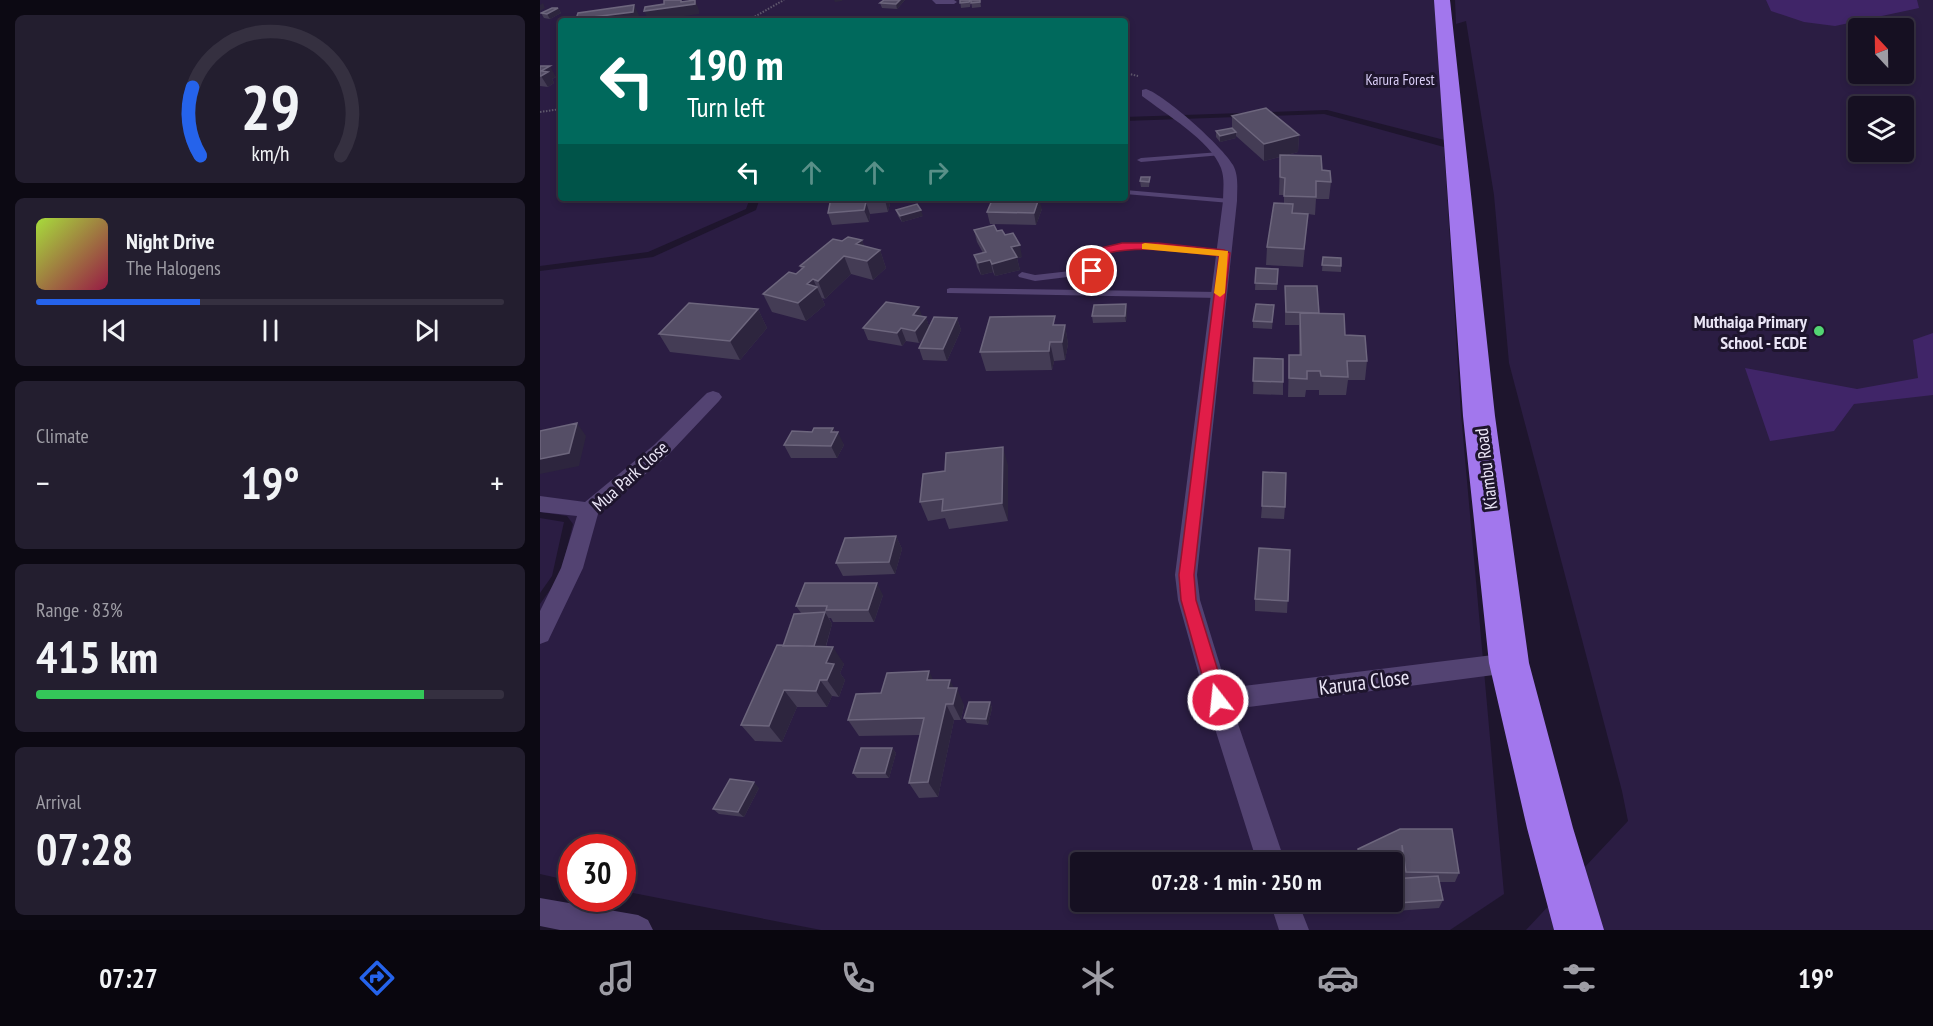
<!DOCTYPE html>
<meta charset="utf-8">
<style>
body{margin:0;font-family:"PT Sans Narrow",sans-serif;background:#231e2f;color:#f1f3f6;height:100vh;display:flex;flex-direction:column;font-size:22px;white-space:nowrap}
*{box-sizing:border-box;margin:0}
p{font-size:20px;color:#9e9da5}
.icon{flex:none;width:33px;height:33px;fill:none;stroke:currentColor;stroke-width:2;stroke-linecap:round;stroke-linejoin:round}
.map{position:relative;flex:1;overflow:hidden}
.details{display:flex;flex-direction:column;gap:15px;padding:15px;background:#0c0913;width:540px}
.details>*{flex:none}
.banner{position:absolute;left:18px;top:18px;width:570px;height:183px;border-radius:6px;box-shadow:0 3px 9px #0003,0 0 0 2px #353040;background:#00695c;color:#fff;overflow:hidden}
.needle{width:39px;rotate:338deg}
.buttons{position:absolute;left:1308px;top:18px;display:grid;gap:12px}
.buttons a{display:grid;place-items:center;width:66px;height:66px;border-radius:6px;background:#161022;box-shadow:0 3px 9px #0003,0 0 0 2px #353040;font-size:30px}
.speed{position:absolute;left:18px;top:834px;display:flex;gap:12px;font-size:30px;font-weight:700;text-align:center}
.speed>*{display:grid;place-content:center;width:78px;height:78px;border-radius:50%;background:#161022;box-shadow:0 3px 9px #0003,0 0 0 2px #353040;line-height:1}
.speed .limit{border:9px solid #d22;background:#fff;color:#111}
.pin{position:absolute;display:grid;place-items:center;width:51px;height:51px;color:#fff;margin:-26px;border:3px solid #fff;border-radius:50%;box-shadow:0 2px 6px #0007}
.me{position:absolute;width:66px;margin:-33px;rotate:344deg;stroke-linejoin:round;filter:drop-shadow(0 0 4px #0008)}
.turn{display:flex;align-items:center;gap:21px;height:126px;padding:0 30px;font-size:27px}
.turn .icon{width:78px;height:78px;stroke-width:2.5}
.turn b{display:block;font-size:42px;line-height:51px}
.lanes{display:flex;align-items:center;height:57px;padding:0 30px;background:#0003;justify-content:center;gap:30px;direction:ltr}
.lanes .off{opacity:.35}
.big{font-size:45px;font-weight:800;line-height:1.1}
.details .widget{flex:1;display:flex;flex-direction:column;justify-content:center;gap:9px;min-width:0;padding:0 21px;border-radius:9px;background:#231e2f}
.details .dial{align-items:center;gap:0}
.dial svg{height:156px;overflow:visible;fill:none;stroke:#353040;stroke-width:7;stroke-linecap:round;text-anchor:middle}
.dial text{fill:#f1f3f6;stroke:none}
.song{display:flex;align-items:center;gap:18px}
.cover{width:72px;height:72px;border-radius:9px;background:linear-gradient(135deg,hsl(80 70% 55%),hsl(340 70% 35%))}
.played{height:6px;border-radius:3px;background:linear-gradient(90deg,#2563eb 35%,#353040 35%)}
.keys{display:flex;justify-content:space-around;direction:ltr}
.heat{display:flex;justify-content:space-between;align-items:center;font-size:33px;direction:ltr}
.charge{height:9px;border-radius:4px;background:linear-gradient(90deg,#34c759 83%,#353040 0)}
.trip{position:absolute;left:530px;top:852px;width:333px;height:60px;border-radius:6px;background:#161022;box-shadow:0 3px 9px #0003,0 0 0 2px #353040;font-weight:800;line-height:60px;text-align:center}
.tabs{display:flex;height:96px;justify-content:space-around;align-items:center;background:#09060e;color:#9e9da5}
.tabs .icon{width:42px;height:42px}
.tabs .current{color:#2563eb}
.tabs b{font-size:27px;color:#f1f3f6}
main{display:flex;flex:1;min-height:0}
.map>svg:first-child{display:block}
.green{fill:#2b1d43;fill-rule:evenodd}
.water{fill:#402568}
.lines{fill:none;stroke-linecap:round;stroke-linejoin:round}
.path{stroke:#5e576c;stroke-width:2;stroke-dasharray:1.5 1.5;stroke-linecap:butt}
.lane{fill:#534372;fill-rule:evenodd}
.street{fill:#534372;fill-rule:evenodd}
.highway{fill:#a277ed;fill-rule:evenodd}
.wall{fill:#443c55}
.shaded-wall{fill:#2d253e}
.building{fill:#554e66;stroke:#6d667d;stroke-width:1.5}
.route{fill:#e11d48;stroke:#92132f;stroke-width:1.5}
.slow{fill:#f59e0b}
.poi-dot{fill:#53d673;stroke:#1e152d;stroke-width:2}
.labels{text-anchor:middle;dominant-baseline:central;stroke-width:6;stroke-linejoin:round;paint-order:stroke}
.far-park-label{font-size:15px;fill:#d9cdf6;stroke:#1e152d}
.poi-label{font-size:18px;font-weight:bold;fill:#eae5f6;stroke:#1e152d;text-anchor:end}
.street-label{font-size:18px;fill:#eae5f6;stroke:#1e152d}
.near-street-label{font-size:21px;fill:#eae5f6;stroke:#1e152d}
</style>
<main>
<section class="details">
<div class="widget dial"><svg viewBox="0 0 100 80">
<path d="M14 69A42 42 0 1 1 86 69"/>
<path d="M14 69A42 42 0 0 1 10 34" stroke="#2563eb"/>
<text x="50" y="56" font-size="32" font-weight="700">29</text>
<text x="50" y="72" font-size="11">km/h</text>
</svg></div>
<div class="widget">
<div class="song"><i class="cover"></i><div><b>Night Drive</b><p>The Halogens</p></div></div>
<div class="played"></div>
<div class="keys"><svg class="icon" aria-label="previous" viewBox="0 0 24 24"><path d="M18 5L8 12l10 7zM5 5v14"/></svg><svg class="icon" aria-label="pause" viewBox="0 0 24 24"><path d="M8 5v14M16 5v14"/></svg><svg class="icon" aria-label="next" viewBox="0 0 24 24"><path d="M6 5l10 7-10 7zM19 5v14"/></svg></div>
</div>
<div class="widget"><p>Climate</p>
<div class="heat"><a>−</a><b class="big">19°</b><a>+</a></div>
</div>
<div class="widget"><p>Range · 83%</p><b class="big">415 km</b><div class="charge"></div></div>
<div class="widget"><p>Arrival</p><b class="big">07:28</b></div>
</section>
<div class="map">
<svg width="1393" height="930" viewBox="0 0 1393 930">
<rect width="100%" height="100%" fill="#1e152d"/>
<path class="green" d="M0,0H897L920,144L787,110L585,117V21H21V198H210L206,209L108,252L0,266Z
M915,0H1393V930H986L1088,821L1082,791L969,363L954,195L926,21L916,24ZM1318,28H1364V74H1318ZM1318,106H1364V152H1318Z
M784,114L904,147L921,414L964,894L910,930H281L83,891L82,848H32L31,881L0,874V604L20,576L33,524L27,516L0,512V271L113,257L216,210L220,198H585V121ZM540,862H852V902H540Z
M0,518L24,522L12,576L0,593Z"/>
<path class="water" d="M1226,0H1377L1379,8L1295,26L1264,22L1231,11Z
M1393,333V395L1314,404L1294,431L1230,441L1205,368L1317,389L1378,378L1373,340Z"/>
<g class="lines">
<path class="path" d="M207,21L244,0
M585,73L598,76
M0,112L21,109"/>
<path class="lane" d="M392,0H414L417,2L414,4H396Z
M680,152L682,153V155L601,162L597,160L601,158Z
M585,190L690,199L694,201L690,203L585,194Z
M594,244L684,251L688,253L684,255C645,253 606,246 567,252L558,264L556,271L552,274L495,281L479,277L478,275L482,272L495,275L548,269L550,264L561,248Z
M410,288L679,292L683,295L679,298L407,293V289Z"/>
<path class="street" d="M606,89C625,95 683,147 693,165C699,176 697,189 697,201L657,575L660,600L687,688L969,653L977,656L981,663L977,670L969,673L693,709L745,862H717L666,700L638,600L635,575L683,201C683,190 685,179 681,168C671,141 624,113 602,96V90Z
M173,391L179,393L182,397L179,401L128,455L58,514L43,568L8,641L0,644V611L21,568L37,516L0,512V496L45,502L114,445L167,393Z
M0,898L98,915L108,920L113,930H20L0,926Z
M730,902H758L769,930H739Z"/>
<path class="highway" d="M894,0H910L955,416L989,663L1033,828L1064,930H1014L987,828L949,663L923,416Z"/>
</g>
<path class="wall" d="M365,0L357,9L342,8L340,3Z
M420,0H440L441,7L432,8L431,1L430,7L421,8Z
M18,8L21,13L10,19L4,18L1,13Z
M0,66L16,77L12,79L14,83L8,87L0,86Z
M692,116L759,135L758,152L748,155L782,170L791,182L789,199H776L775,215L768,214L763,267L726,265L727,247L744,204V195H739L740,157L724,161L696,136V138L680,142L676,137V131L692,129Z
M610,177L609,187H601L600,181Z
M291,198L351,199L348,212L330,214L329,222L292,225L288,213Z
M504,198H514L513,202H504Z
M502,209L496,225L450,224L447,212Z
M356,210L383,216L362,222L358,216Z
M434,230L465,235L482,257L477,258L480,270L455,276L453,272L441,275L437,267L434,255L443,253L437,242Z
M322,240L324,246L340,250L346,268L333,280L311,274L285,299L282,298L285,305L266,321L232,312L223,294L256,274L261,270L260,266L302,241Z
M783,257L801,266V272L782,271Z
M716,268L738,269L737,290H715Z
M745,286H777L779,314L805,335L827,361L825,380H808L806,395H779V390H766L765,397H748L749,355H759V325H745Z
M734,305L732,329L713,328V321Z
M218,309L227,328L200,360L130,352L119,334Z
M587,310L586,322L553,323L552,316Z
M382,316L386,317L389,327L417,318L421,330L407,361L383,360L379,348L384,337L379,343L366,341L362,346L328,340L323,328Z
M517,325H525L528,344L525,360L514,361L512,370L446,371L440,352Z
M714,358L743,382V395L713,394Z
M293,428L304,445L297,458H251L244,445L272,432Z
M468,465V521L409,529L405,518L388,521L380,502Z
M722,506L745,507L744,519L721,518Z
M356,536L362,549L355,574L303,576L296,563Z
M750,550L747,613L715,611V599Z
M343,595L334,622H293L291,618H289L292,624L286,647L304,664L300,673L305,680L299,697L292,696L287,707H257L242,742L215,741L201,725L261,613L256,606Z
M394,680L424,705L421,720H414L398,797L379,798L369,783L380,735L319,736L308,720L341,693Z
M450,702L452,708L448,725L427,723L424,718Z
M352,748L356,753L349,778H317L313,773Z
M219,788L204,817L179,814L173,809Z
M860,829L919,873L915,882H899L903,900L899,908L824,913L823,902H852V862H816V858L818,849Z"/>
<path class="shaded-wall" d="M141,0H142L144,6L155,0L159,10V14L109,21L104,11Z
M294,0H302V1L295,2Z
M360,0H365L357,9L356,4Z
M3,3L5,8L0,11V5Z
M94,5L99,15L98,21H37L36,19Z
M18,8L21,13L10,19L7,14Z
M10,66L16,77L12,79L14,83L8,87L1,76L0,68Z
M696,132V138L680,142V136Z
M759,135L758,152L724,161V144Z
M345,198H350L351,199L348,212L345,200Z
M499,198L502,209L496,225L494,213Z
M326,202L330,214L329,222L324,210Z
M381,210L383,216L362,222L360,216Z
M322,240L328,258L316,244Z
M480,245L482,257L477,258L480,270L455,276L452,264L471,247Z
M340,250L346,268L333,280L327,261Z
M304,256L311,274L285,299L278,281Z
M450,260L453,272L441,275L438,263Z
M273,279L285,305L266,321L258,303L267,284Z
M586,304L587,310L586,322L585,316Z
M379,307L383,319L373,315Z
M218,309L227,328L200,360L190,341Z
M386,317L390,330L379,343L375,331Z
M417,318L421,330L407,361L403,349Z
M525,325L528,344L525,360L522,342Z
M361,328L366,341L362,346L357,333Z
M510,342L514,361L512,370L509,351Z
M37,423L46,436L39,466L0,474V459Z
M293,428L297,436L298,432L304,445L297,458L291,446V432Z
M463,447L468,465V521L462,503Z
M356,536L362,549L355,574L349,562Z
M337,583L343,595L334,622L328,610Z
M285,612L292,624L282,659L274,648Z
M293,647L304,664L300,673L305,680L299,697L287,680L286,663Z
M389,671L397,688L387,680Z
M280,680L292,696L287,707L276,691Z
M410,680L416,692L417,688L424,705L421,720L413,704L408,688Z
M244,690L257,707L242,742L229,726Z
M450,702L452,708L448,725L446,719Z
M406,704L414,720L398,797L388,782Z
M352,748L356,753L349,778L345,773Z
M214,782L219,788L204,817L198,812Z"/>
<path class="building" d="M124,0H141V2L155,0V4L104,11L105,7L124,4Z
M344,0H360L356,4L340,3Z
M420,0H430L429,2L420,3Z
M431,0H440V2L431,3Z
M94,5L93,12L36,19L38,13Z
M12,8H18L7,14L1,13Z
M0,66H10L1,71L8,72L1,76H0Z
M726,108L759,135L724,144L692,116Z
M692,128L696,132L680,136L676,131Z
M740,155L781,156L782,170L790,171L791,182L776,181V197L744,196L745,178L740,177Z
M601,177H610L609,182L600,181Z
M291,198H345V200L326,202L324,210L288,213Z
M453,198H499L494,213L447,212Z
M734,203L753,204L752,213L768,214L764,249L727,247Z
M377,204L381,210L360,216L356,210Z
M454,225L457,231L462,230L465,235L473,233L480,245L471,247L477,257L452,264L450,260L438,263L434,255L446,252L434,230Z
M308,237L322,240L316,244L340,250L327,261L304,256L278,281L273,279L267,284L277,287L258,303L223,294L249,272L256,274L264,267L260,266L293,239L302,241Z
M783,257L801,258V266L782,265Z
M716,268L738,269L737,284L715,283Z
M745,286H777L779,313L746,312Z
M346,302L379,307L373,315L386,317L375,331L361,328L357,333L323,328Z
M149,303L218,309L190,341L119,334Z
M586,304L585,316H552L554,305Z
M716,304L734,305L732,322L713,321Z
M760,313L804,314L805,335L825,336L827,361H807L808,377L781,376L780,371H767V379L749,378V355H761Z
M515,316L513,325H525L522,342H510L509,351L440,352L450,317Z
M394,317L417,318L403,349L379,348Z
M714,358L743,359V382L713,381Z
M37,423L29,453L0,459V431Z
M274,428H293L291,432H298L291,446L244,445L252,431L272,432Z
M463,447L462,503L402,511L403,499L380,502L383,474L405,471L406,453Z
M723,472L746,473L745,507L722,506Z
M356,536L349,562L296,563L305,538Z
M719,548L750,550L748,601L715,599Z
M265,583H337L328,610H286L287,606H256Z
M285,612L274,646H243L254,614Z
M237,645L293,647L286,663L294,664L287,680H280L276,691L244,690L229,726L201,725Z
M389,671L387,680H410L408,688H417L413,704H406L388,782L369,783L384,718L308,720L316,694L341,693L347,673Z
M429,702H450L446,719L424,718Z
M321,748H352L345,773H313Z
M190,779L214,782L198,812L173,809Z
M860,829H912L919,873L866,872L862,845L864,877L852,878V862H820L818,849Z
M898,876L903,900L827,905V902H852V879Z"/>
<path class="route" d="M582,243H618L684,250L690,253L654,575L656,600L687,700L684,706L678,708L672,706L669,700L641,600L639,575L679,256C642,252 604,245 568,253L556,274H548L549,264L561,248Z"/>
<path class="slow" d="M605,243L688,251L685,293L680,297L674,293L679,256L602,249V244Z"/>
<circle class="poi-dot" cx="1279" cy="331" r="6"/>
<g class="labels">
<g class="far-park-label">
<text x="860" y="79">Karura Forest</text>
</g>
<g class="poi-label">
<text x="1267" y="321">Muthaiga Primary<tspan x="1267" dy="21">School - ECDE</tspan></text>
</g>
<g class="street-label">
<text transform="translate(946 469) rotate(-97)">Kiambu Road</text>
<text transform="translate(90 476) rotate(-42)">Mua Park Close</text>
</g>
<g class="near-street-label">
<text transform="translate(824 682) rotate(-7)">Karura Close</text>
</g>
</g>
</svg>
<div class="buttons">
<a><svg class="needle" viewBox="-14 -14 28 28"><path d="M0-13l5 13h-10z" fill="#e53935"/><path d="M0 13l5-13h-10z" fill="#9e9da5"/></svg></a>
<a><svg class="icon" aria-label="layers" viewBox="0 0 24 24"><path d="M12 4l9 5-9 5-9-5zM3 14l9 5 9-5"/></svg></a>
</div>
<div class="speed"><div class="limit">30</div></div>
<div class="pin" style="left:552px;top:271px;background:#d93025"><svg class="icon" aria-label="arrive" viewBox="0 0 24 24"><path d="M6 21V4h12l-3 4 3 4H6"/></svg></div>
<svg class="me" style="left:678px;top:700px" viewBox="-20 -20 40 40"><circle r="17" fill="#e11d48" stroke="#fff" stroke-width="3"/><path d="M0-11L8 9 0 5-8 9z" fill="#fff"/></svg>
<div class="trip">07:28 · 1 min · 250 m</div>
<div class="banner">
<div class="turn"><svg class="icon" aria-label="left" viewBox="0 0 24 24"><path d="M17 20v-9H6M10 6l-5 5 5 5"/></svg><div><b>190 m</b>Turn left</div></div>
<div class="lanes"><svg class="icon" aria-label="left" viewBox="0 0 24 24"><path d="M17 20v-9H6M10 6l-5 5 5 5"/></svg><svg class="icon off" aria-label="ahead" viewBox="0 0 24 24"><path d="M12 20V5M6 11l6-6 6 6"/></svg><svg class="icon off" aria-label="ahead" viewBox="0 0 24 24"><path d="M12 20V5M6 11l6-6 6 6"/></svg><svg class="icon off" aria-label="right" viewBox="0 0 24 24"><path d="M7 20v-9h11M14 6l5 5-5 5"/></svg></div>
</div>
</div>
</main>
<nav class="tabs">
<b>07:27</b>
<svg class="icon current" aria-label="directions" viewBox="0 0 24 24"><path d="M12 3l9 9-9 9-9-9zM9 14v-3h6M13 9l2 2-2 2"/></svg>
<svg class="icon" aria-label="music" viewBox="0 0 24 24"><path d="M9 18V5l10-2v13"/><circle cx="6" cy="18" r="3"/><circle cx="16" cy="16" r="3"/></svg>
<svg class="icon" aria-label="phone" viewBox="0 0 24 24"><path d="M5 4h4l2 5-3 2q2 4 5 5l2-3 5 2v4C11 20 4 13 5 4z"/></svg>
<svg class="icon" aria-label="climate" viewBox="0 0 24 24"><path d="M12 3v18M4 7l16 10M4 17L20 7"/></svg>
<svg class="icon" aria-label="car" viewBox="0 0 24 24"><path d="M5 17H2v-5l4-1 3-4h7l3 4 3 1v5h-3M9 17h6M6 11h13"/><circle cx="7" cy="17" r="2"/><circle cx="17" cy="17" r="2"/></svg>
<svg class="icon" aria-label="filters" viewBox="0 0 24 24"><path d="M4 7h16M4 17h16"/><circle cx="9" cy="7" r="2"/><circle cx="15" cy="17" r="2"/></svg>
<b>19°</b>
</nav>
